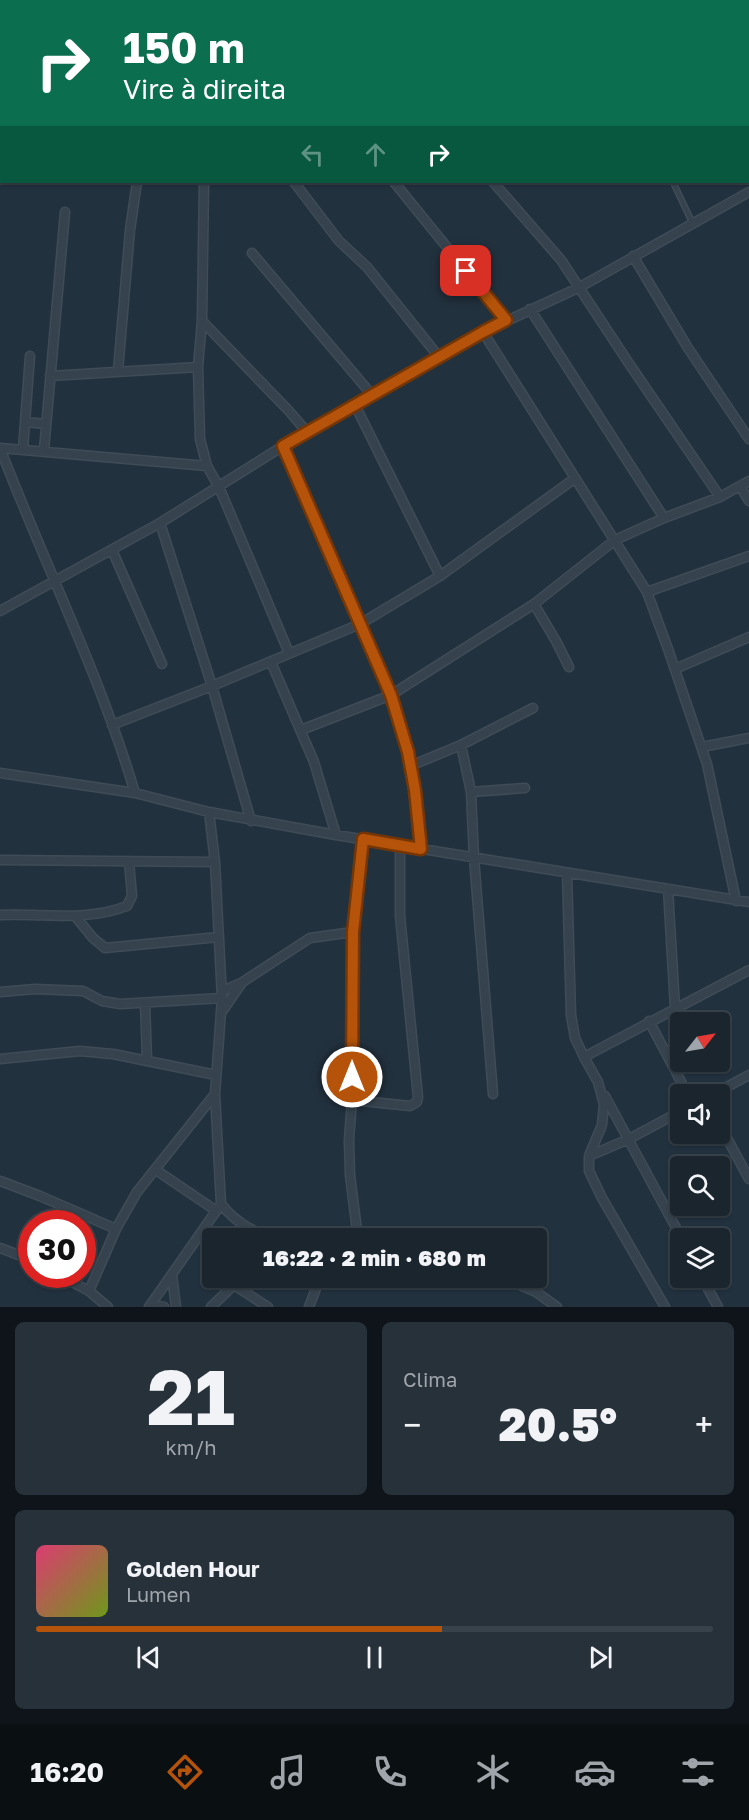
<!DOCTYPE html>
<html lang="pt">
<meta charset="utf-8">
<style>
body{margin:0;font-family:"Golos Text",sans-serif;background:#27313a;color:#f1f3f6;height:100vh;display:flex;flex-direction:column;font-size:22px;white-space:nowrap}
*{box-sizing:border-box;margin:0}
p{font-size:20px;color:#9fa5aa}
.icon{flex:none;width:33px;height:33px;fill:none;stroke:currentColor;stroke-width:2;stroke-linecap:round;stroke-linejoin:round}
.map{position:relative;height:1307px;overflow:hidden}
.panel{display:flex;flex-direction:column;gap:15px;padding:15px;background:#0e1419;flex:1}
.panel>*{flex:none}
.banner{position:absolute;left:0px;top:0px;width:750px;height:183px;box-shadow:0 2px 4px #0004,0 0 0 2px #38424a;background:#0b6e4f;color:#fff;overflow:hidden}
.needle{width:39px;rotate:59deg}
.tools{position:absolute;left:670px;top:1012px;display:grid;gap:12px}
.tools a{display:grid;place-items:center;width:60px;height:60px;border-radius:6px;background:#1a252e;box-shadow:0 2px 4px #0004,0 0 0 2px #38424a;font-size:30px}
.speed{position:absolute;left:18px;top:1210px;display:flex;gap:12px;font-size:30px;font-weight:700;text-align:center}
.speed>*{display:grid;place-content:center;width:78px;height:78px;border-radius:50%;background:#1a252e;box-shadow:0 2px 4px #0004,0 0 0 2px #38424a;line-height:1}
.speed .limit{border:9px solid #d22;background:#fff;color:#111}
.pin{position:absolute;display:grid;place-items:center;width:51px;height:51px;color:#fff;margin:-26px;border-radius:12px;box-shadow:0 3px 9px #0006}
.me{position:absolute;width:66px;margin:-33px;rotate:0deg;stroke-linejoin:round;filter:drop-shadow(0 0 4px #0008)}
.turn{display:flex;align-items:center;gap:21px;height:126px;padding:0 24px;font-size:27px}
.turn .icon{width:78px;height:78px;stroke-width:2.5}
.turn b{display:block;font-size:42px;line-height:51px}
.lanes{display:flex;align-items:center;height:57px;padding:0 24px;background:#0003;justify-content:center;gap:30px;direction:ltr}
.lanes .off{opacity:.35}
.big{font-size:45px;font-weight:800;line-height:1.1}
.panel .widget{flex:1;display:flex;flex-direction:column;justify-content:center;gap:9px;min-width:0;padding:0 21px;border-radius:9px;background:#27313a}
.panel .dial{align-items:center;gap:0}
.dial b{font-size:78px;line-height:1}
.song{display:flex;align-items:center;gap:18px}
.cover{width:72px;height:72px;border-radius:9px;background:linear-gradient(135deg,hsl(340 70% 55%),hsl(80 70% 35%))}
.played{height:6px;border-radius:3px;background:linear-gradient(90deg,#b45309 60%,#38424a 60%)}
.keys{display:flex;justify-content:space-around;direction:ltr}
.heat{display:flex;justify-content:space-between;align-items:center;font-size:33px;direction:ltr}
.panel .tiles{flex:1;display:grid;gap:15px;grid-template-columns:1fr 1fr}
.widget:last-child{grid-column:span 2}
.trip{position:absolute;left:202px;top:1228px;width:345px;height:60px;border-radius:6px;background:#1a252e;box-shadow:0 2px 4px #0004,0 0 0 2px #38424a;font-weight:800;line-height:60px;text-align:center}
.tabs{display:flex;height:96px;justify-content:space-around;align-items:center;background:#0a0f12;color:#9fa5aa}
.tabs .icon{width:42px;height:42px}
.tabs .active{color:#b45309}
.tabs b{font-size:27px;color:#f1f3f6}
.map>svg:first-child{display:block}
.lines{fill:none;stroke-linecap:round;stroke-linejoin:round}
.lane-casing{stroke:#3f4c57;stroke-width:7}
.street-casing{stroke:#3f4c57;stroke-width:11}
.lane{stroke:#36434e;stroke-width:4}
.street{stroke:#36434e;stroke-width:8}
.route-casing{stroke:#753606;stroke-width:15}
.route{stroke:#b45309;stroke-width:10}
</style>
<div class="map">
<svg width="749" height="1307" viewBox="0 0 749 1307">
<rect width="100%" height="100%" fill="#22313e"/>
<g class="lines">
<defs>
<path id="lane" d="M422,0L424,2
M586,0L589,2
M673,182L692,222"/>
<path id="street" d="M137,0L139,2
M354,0L355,2
M614,0L616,2
M9,2V0
M158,2L159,0
M231,2L232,0
M333,2L334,0
M638,2V0
M0,7L2,8
M0,68L2,57
M748,82H749
M0,119H2
M204,182L202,321L198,367L200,439L207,466L219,487L289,653
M294,182L339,241L367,267L439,357
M394,182L506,320
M493,182L561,260L628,362L720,497
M252,253L372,395
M633,256L688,348L749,439
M530,309L664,518
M202,321L289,411L307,432
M483,332L647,592L668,649L707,764L736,901
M118,371L130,230L137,182
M50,376L198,367
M355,405L440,576
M25,422L46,424
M283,446L391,695L408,752L415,790L421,849
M0,448C44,563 100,675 135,793
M0,448L207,466
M23,449L30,356
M44,450L65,212
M740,486L749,501
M160,523L212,686L251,821
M112,550L162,664
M647,592L749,556
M534,604L556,641L569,667
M0,611L160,523L283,446L483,332L580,287L749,192
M271,662L314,762L336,835
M675,669L749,637
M112,725L212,686L360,624L440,576L574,479
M301,730L391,695L534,604L615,540L664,518L720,497L749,481
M461,745L471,792L474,858L493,1094
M702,747L749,738
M410,766L461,745L533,708
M0,773L135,793L209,812L336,835L749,902
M471,792L525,788
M209,812L215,862L222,998L215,1094L221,1204C236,1223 253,1232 276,1239
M0,860L215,862
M567,873L571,1015L575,1038L584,1057
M668,889L675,1008
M0,915C42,913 86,922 127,906L132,896L129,862
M75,916L93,938L105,948L219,937
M222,991L241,983L310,938L353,932
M0,992L35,989L83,991L102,1001L120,1004L222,998
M145,1003L147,1060
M223,1010L241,984
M649,1021L688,1095
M0,1059L80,1051L113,1054L216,1075
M712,1095L749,1075
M605,1096L682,1239
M352,1100L410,1106L417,1102L418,1097L400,916V846
M720,1125L749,1179
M589,1156L629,1139L681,1111
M156,1170L215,1210
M0,1181L40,1196L116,1229L89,1291
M116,1229L137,1192L215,1094
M358,1239L350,1175L349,1140L352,1100L353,932L363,839
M0,1248L32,1260
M59,1275L89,1291L108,1307
M172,1275L176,1307
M503,1278L536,1292L557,1307
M702,1278L718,1307
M234,1285L268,1307
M151,1304L164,1307
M149,1307L221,1204
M211,1307L241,1278
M309,1307L320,1278
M665,1307L602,1198L589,1171V1156L602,1125L604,1104L598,1082L584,1057L749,970"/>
</defs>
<use href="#lane" class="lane-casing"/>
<use href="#street" class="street-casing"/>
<use href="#lane" class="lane"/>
<use href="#street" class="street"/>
</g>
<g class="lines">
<defs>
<path id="route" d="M352,1077L353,932L363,839L421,849L415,790L408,752L391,695L283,446L483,332L506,320L466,271"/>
</defs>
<use href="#route" class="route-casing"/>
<use href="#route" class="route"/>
</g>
</svg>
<div class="tools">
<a><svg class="needle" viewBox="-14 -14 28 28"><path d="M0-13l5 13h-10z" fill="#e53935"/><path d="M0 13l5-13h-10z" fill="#9fa5aa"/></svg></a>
<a><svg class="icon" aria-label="sound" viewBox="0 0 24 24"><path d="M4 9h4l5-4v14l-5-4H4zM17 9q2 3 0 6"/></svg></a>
<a><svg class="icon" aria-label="search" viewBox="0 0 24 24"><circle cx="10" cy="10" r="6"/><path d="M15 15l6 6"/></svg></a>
<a><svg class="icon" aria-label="layers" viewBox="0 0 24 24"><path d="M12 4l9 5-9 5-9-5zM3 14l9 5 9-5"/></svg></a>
</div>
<div class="speed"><div class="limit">30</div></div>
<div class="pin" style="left:466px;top:271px;background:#d93025"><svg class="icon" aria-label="arrive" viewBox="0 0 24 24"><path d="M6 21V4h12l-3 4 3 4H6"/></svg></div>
<svg class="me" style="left:352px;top:1077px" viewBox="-20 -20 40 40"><circle r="17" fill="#b45309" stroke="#fff" stroke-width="3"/><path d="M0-11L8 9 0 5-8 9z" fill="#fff"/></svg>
<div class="trip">16:22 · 2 min · 680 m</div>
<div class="banner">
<div class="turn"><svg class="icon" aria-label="right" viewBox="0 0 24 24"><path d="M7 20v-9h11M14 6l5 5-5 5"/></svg><div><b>150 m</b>Vire à direita</div></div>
<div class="lanes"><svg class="icon off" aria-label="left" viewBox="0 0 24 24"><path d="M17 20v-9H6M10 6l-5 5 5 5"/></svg><svg class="icon off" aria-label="ahead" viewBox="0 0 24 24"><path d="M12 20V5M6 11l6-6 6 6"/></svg><svg class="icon" aria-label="right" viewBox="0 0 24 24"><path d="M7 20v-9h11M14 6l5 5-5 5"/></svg></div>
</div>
</div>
<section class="panel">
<div class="tiles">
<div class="widget dial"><b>21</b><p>km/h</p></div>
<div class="widget"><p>Clima</p>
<div class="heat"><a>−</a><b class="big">20.5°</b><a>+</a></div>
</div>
<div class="widget">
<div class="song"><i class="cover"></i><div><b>Golden Hour</b><p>Lumen</p></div></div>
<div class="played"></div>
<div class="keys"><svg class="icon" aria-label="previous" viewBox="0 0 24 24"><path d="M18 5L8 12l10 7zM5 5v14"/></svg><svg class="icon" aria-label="pause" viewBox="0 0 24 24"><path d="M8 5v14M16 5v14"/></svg><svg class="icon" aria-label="next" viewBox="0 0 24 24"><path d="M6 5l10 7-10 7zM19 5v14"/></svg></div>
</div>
</div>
</section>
<nav class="tabs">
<b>16:20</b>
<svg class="icon active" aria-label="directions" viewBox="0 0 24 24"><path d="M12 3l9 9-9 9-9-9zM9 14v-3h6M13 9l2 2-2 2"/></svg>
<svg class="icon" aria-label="music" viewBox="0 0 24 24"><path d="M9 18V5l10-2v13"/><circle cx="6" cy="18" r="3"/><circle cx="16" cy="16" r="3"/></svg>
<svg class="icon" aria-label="phone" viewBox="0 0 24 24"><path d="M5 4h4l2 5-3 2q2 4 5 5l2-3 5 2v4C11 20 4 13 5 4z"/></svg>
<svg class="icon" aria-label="climate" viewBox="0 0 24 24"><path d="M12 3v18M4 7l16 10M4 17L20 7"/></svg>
<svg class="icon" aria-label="car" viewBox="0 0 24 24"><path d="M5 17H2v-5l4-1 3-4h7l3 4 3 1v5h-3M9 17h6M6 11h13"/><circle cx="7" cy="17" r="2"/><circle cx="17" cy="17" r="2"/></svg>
<svg class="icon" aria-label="filters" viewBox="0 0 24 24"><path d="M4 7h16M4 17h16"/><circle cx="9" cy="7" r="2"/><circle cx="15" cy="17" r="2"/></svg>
</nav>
